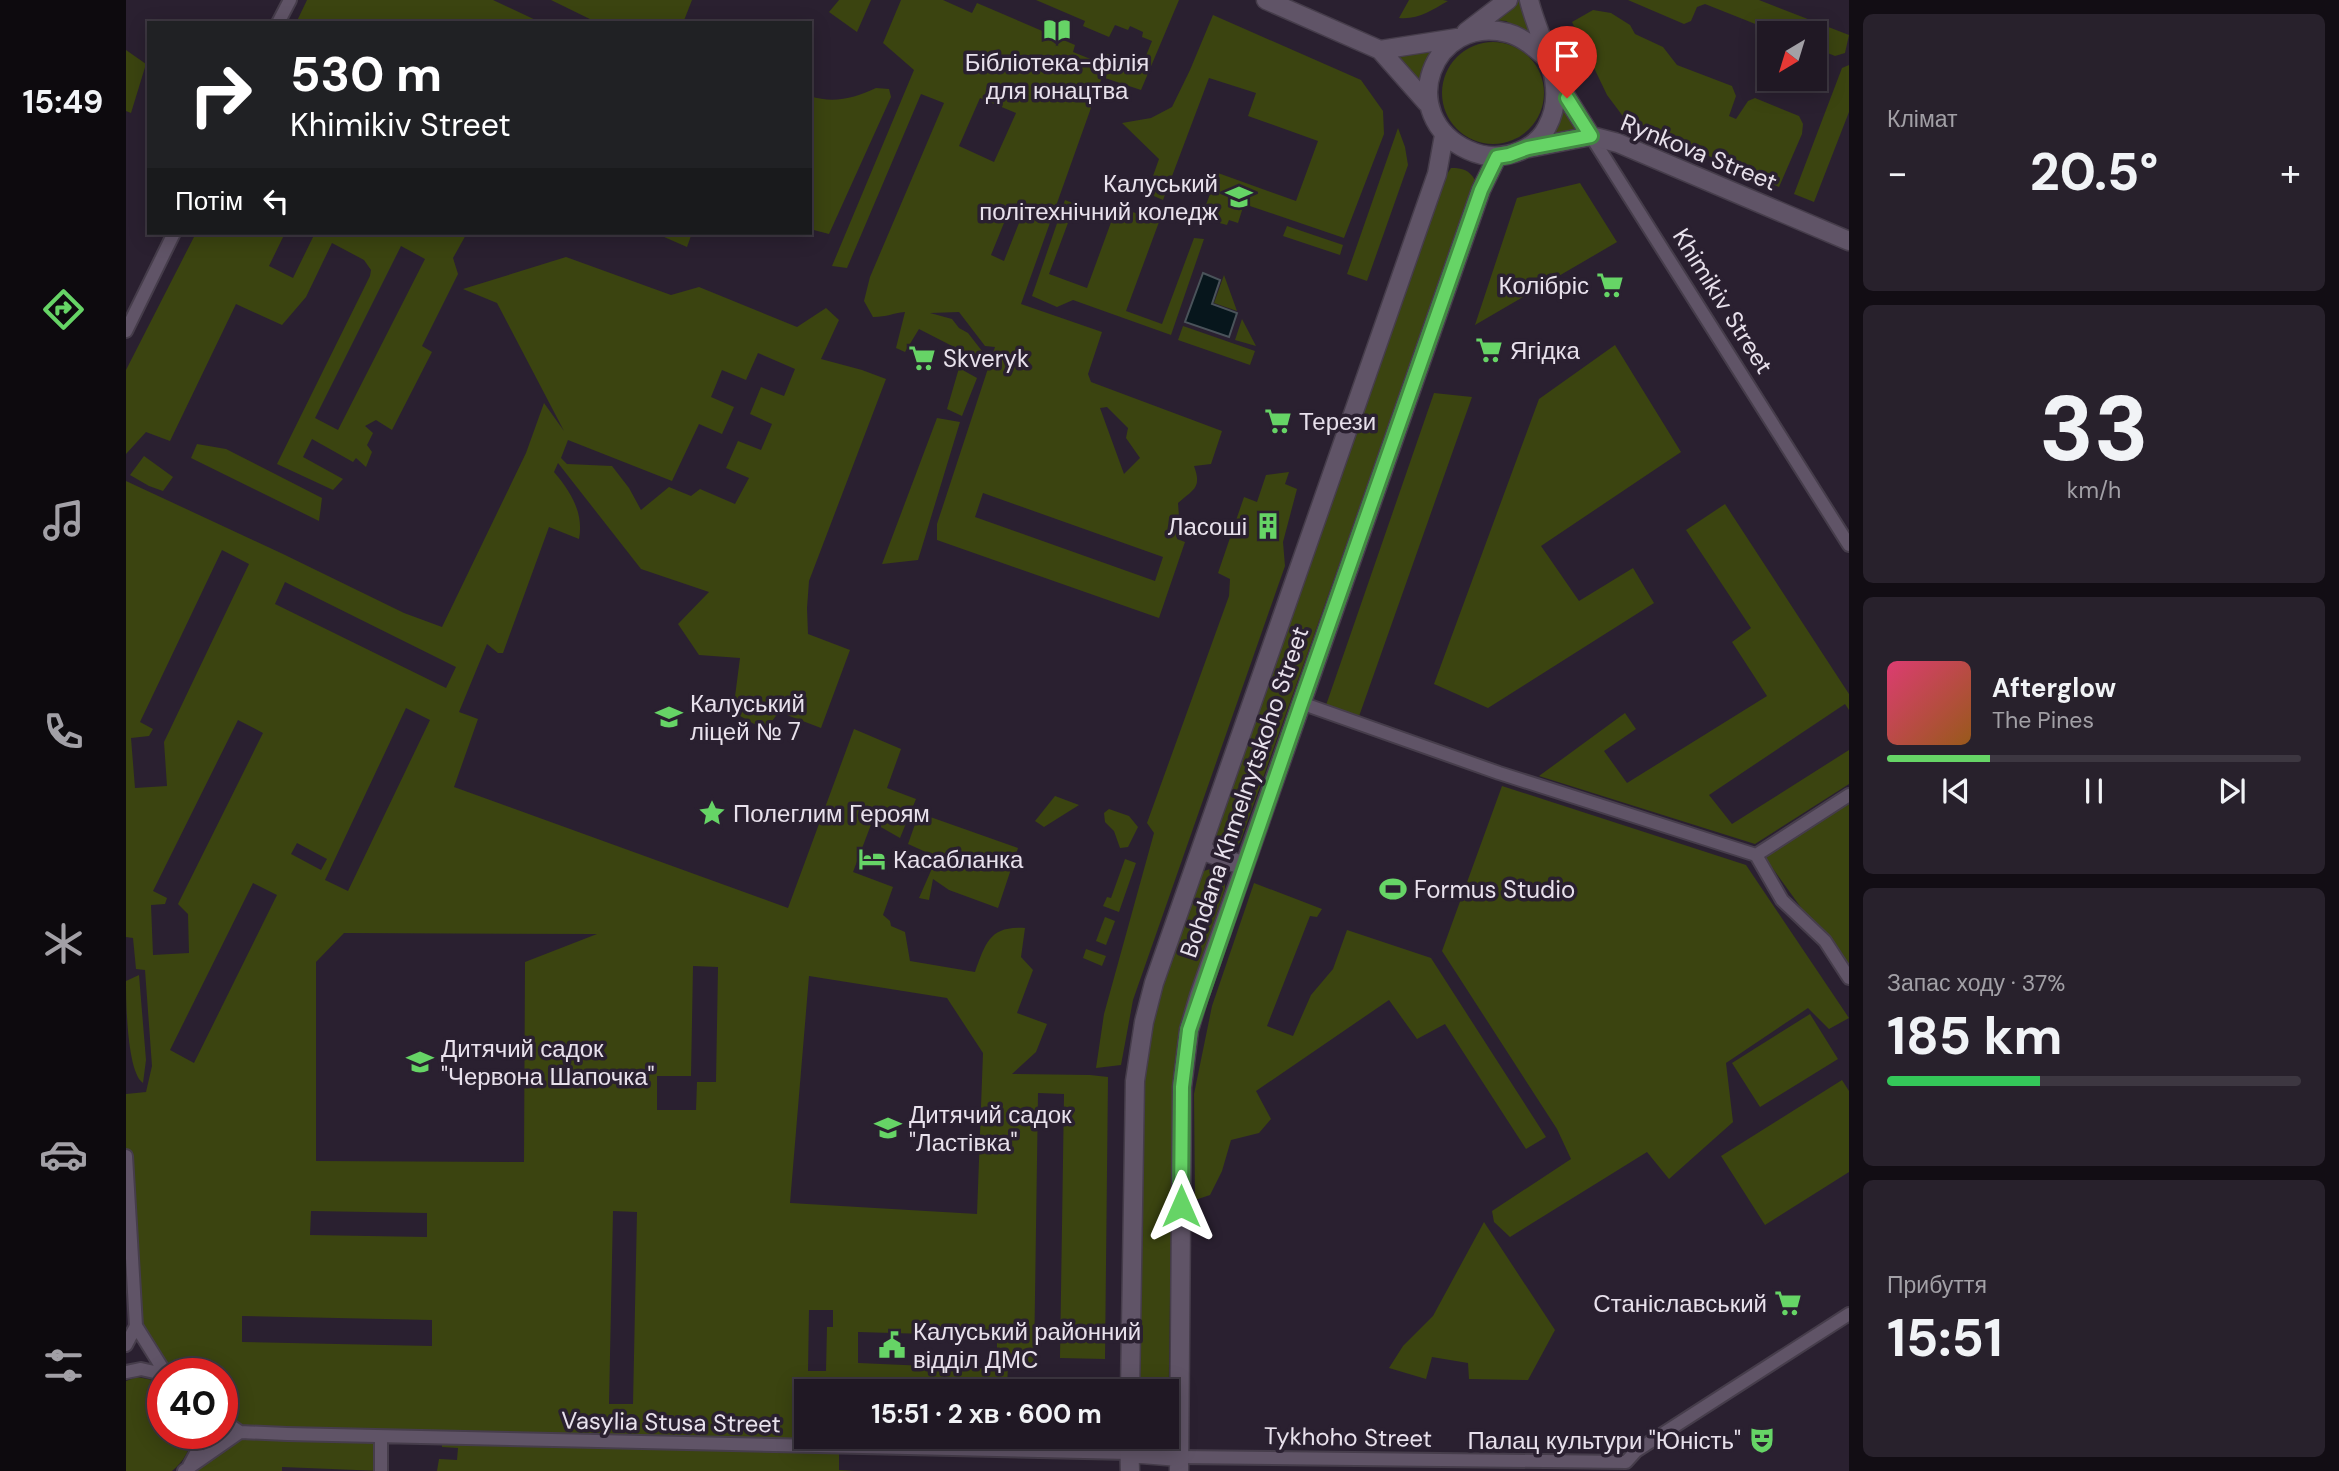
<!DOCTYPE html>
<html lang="uk">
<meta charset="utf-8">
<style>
body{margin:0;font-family:"DM Sans",sans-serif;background:#28212c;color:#f1f3f6;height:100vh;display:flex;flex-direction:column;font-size:26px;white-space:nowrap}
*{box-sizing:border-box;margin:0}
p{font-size:23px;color:#a2a0a6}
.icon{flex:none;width:38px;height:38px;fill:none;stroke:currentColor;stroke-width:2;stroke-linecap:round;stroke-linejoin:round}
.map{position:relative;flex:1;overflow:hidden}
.sheet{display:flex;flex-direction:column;gap:14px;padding:14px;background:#120d14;width:490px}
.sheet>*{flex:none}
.guide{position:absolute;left:21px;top:21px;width:665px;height:214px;border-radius:0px;box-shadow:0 4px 18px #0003,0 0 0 2px #3d3741;background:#202124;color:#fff;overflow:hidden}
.needle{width:46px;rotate:218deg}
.tools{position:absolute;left:1631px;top:21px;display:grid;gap:14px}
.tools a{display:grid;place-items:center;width:70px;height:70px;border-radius:0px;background:#201824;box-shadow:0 4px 18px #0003,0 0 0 2px #3d3741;font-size:35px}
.speed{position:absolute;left:21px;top:1358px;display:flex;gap:14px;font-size:35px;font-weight:700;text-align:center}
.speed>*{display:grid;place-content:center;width:91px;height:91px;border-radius:50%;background:#201824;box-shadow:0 4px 18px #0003,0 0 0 2px #3d3741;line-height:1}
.speed .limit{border:10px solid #d22;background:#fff;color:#111}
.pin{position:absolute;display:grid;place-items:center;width:60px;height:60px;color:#fff;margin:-72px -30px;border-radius:50% 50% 50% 0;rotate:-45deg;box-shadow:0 0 7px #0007}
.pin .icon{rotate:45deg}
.me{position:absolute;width:77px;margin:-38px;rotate:0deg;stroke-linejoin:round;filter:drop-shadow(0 0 5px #0008)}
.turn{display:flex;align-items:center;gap:24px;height:147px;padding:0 28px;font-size:32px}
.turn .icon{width:91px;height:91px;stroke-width:2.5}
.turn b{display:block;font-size:49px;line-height:60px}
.then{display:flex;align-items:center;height:66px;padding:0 28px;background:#0003;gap:14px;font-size:26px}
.big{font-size:52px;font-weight:700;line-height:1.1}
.sheet .card{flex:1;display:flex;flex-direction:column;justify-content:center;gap:10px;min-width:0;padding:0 24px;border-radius:10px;background:#28212c}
.sheet .dial{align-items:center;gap:0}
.dial b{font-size:91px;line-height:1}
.song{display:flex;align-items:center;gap:21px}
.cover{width:84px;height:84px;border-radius:10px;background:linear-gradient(135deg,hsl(340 70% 55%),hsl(30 70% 35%))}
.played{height:7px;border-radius:4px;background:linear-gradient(90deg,#66d466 25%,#3d3741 25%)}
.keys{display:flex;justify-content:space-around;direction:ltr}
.heat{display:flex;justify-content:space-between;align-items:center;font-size:38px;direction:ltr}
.charge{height:10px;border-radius:5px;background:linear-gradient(90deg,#34c759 37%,#3d3741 0)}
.trip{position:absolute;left:668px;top:1379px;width:385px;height:70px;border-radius:0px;background:#201824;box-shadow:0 4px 18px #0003,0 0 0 2px #3d3741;font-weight:700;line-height:70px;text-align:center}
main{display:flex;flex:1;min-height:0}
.tabs{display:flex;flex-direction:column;width:126px;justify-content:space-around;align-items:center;background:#0d0a0e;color:#a2a0a6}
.tabs .icon{width:49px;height:49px}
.tabs .selected{color:#66d466}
.tabs b{font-size:32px;color:#f1f3f6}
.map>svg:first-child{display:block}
.green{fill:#3b4410;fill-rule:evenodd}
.water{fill:#07161c;stroke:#4a535a;stroke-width:2}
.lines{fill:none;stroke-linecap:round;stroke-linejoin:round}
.street-casing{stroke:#463d4b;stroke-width:16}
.secondary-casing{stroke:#463d4b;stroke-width:21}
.street{stroke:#605467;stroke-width:12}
.secondary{stroke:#605467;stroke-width:18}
.route-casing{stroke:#428a42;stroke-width:18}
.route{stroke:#66d466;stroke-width:12}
.labels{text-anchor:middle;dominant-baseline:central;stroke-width:7;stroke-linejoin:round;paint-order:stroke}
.poi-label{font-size:24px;fill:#e8e1ec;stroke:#2a2030;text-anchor:start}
.street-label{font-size:24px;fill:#e8e1ec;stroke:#2a2030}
</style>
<main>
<nav class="tabs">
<b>15:49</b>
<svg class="icon selected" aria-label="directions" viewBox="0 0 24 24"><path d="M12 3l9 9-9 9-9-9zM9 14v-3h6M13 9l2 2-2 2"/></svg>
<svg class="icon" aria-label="music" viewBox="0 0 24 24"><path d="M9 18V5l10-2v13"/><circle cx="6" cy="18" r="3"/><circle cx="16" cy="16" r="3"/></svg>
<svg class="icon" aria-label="phone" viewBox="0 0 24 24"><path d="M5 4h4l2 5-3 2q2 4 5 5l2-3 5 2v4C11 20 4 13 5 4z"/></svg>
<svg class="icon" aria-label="climate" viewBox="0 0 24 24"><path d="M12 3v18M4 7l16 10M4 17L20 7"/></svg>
<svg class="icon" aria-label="car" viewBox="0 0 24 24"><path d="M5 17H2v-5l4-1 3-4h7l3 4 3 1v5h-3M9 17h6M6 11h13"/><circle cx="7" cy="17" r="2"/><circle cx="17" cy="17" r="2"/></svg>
<svg class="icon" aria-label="filters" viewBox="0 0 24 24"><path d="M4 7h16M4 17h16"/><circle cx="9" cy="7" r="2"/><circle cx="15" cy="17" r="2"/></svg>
</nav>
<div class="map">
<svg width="1723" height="1471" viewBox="0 0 1723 1471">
<rect width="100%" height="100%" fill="#2a2030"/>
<path class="green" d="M181,0H367L416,23H170Z
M425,0H566L557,23H472Z
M713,0H745L731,32L703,12Z
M775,0H817L846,13L851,3L949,45L947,52L977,64L981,54L1015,68L1026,41L1016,37L1017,32L1004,26L1002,30L989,25L983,37L957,26L959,21L910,0H1053L1015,90L976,77L895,304L976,332L962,374L965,382L1096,431L1085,464L1068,466C1076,488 1068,489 1052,503L1054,530L1051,539L1059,542L1033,618L811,540V524L869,347L859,346L833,312L804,313L826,319L833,328L842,333L856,351L854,357L830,348L793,329L779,352L770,348L779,312C766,313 762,317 747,317L738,301L744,277L818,103L795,94L721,268L706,266L788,70L757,43ZM854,98L890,113L868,162L833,146ZM880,218L893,223L878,261L865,255ZM981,407L1002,428L1000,438L1014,458L998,474L974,408ZM857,493L1037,557L1029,581L849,517Z
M1283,0H1317L1322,1C1306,10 1292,20 1273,18Z
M1390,0H1396L1403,34L1380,21L1368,20Z
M1502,0H1633L1723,35L1719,53L1709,56L1689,48V33H1652L1579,4L1571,7L1565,21L1558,24Z
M1467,10L1485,13L1504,25L1509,34L1537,47L1551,65L1606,86L1610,96L1603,116L1610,119L1622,101L1629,98L1673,116L1677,124L1676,134L1653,187L1499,119L1481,95L1446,22Z
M1087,15L1235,80L1257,111L1258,134L1218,238L1118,204L1112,223L1103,220L1101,225L1075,218L1092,173L1170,201L1192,141L1122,116L1130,93L1083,78L1037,200L1021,193L1033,159L996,123L1025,118L1046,107L1064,70Z
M1316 93a51 51 0 1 1 102 0a51 51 0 1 1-102 0Z
M1310,47L1294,86L1267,53Z
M0,50L20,64L5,113L0,111Z
M1723,65V112L1688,202L1668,194L1716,68Z
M750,88L763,89L765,97L703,234L684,229V96C708,104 728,98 750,88Z
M1439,101L1455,133L1424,138L1431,127Z
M1272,128L1279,147L1282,165L1241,281L1221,274Z
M1325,168C1337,168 1343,170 1349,180L1348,186L1115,840L1110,849L1100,851L1091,848L1088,838L1090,830L1319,177Z
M1454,183L1491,242L1349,325L1391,198Z
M939,200L949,204L923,274L961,288L991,206L1033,222L1000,311L1036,324L1068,238L1078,239L1045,335L947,300L931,307L906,296Z
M1161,226L1217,245L1214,255L1157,236Z
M70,233H159L143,266L167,278L189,233H341L327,258L332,274L296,346L306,352L266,430L250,420L239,426L247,433L241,445L246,452L240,467L230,458L227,462L186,439L177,457L217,479L207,490L151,464L244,276L245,270L238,260L206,243L180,297L156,325L110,304L44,441L20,432L0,454V370ZM275,246L299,259L212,430L189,418Z
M529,233H566L561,247Z
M440,257L545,295L573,287L671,327L700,308L713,320L695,359L736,370L760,379L683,581L681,608L682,634L724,650L695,728L653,712L639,730L607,712L614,658L573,655L552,624L583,592L515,569L432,463L428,472C445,492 458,513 453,539L423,527L377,653H372L361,644L333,712L352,719L328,787L662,908L728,729L775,749L761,788L790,799L774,838L746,822L727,872L767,887L757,915L764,921L765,926L779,932L784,961L849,972C860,942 864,926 899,928L895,957L907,970L891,1013L921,1024L910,1052L886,1074L964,1075L982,1077L979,1359L934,1358L938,1094L912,1093L908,1363H882L881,1391H706V1386H701V1380L690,1379L689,1391H681V1437H782L781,1447L713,1446V1470L729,1471H311L313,1459L331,1460L332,1448L316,1447V1439L256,1436L255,1471L156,1467V1471H58L113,1432L96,1420V1374H40L10,1326L0,1182V1094L20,1092L26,1066L19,970L10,969L7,938L0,937V481L157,554L278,613L316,627L400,453L418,403L438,431L371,303L337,289ZM632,353L669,369L658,396L635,387L624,414L646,424L635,450L612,441L600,468L623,478L609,504L574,489L565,496L543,487L515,510L503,488L486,466L441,464L435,458L442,440L546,481L573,424L596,434L608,407L585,397L596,370L620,380ZM96,550L123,564L38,742L41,786L9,788L5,738L23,736L27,729L14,722ZM159,582L330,667L320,688L149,604ZM280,708L304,720L222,891L199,880ZM112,720L137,733L52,904L62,914L63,953L27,955L25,905L39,904L41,898L27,891ZM171,843L201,859L195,870L165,854ZM127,883L151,895L68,1063L44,1050ZM218,933L471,934L399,962L398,1162L190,1161V962ZM567,966L592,967L590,1082H571L570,1110H531V1076H565ZM683,976L821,998L857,1053L851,1214L664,1203ZM185,1211L301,1213V1237L184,1235ZM487,1211L511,1212L507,1404H483ZM683,1310H707V1327H701L700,1371H682ZM116,1316L306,1320V1346L116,1342ZM732,1332L871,1336V1369L732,1363Z
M1098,275L1111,311L1088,303Z
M1116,319L1130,346L1109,340Z
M1057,326L1129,351L1124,365L1052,340Z
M1489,345L1555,452L1415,546L1453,601L1507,568L1528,603L1362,708L1308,684L1413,399Z
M833,368L851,378L836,416L821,409Z
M1308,393L1346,397L1231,722L1198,711Z
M811,418L834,422L792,560L756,564Z
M71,444L100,449L196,498L193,521L65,458Z
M18,456L47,477L37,491L23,486L4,475Z
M1163,472L1159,484L1171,489L1157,542L1159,566L1007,1000L995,1065L970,1068L978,1014L1028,833L1021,823L1103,596L1104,579L1092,573L1118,497L1131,502L1140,475Z
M1599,504L1723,694V710L1719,704L1583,795L1606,824L1723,750V784L1629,844L1413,776L1499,713L1510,729L1478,751L1501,783L1641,696L1606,642L1625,628L1560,530Z
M1376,786L1620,865L1723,1018L1703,1029L1682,1008L1600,1063L1607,1122L1543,1179L1521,1152L1384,1237L1368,1222L1366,1211L1445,1159L1431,1129L1316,951Z
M929,796L953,805L918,827L909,821Z
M1723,803V974L1637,855Z
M983,809L1003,816L1012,827L1002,847L994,848L988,831L979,822L978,813Z
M793,813L892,848L872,908L823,890L807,879L803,900L793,898L811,857L782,844Z
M999,859L1010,863L993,912L977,906L981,897L985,898Z
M1087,868L1099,877V889L1055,1022L1047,1085L1042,1438C1033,1446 1020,1446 1012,1437H1041V1391H1013L1018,1085L1029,1009L1072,880L1078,871Z
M1128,883L1196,909L1191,917L1184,916L1141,1026L1167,1036L1185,995L1207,969L1221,930L1305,958L1420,1137L1400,1149L1319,1024L1291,1039L1263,1000L1130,1091L1145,1119L1133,1133L1105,1140L1096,1171L1084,1195L1069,1200L1068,1094L1086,1006Z
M979,917L989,921L980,945L970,941Z
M960,949L980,956L976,966L957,958Z
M13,975L20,1060L17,1083C1,1072 0,1002 0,981Z
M1684,1014L1712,1059L1634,1107L1606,1063Z
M1716,1080L1723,1091V1172L1639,1225L1595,1156Z
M1358,1222L1429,1330L1402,1380L1343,1379L1342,1363L1306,1357L1300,1379L1263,1368L1277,1346L1307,1316Z
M11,1377L37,1382V1433H67C64,1450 59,1460 46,1471H0V1381Z"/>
<path class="water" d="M1077,273L1094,280L1086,304L1111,313L1103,337L1059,322Z"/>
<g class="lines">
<defs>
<path id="street" d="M152,23L164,0
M1465,136L1723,545
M0,331L48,233
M1175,703L1373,773L1630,855L1656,900L1699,941L1723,978
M1630,855L1723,795
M0,1156L10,1326L40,1374
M0,1345L10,1326
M0,1372L15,1369L37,1374
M96,1420L114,1432L161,1434L1003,1453
M1053,1457L1500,1462L1510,1451L1723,1314
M63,1466L70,1453L75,1433
M58,1471L114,1432
M255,1471V1437"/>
<path id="secondary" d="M1140,0L1254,50L1301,103
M1403,0C1413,42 1444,85 1421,127C1415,139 1406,146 1394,151C1377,158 1359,158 1342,150C1268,116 1306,13 1382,33C1397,37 1410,49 1422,59
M1340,32L1382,0
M1254,50L1331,38
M1431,82L1465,136L1492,143L1723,241
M1403,148L1465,136
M1075,850L1118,866
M1004,1391L1009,1081L1018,1022L1028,983L1311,174L1318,135
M1003,1437L1004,1471
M1003,1453L1053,1457
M1053,1471L1056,1087L1063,1030L1073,996L1355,190L1371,157"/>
</defs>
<use href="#street" class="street-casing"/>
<use href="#secondary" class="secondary-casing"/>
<use href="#street" class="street"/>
<use href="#secondary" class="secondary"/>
</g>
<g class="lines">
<defs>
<path id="route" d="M1055,1206L1056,1087L1063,1030L1175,704L1355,190L1371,157L1383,155L1402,148L1465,136L1441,98"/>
</defs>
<use href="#route" class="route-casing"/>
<use href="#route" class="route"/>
</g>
<defs>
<symbol id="library-bare" viewBox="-9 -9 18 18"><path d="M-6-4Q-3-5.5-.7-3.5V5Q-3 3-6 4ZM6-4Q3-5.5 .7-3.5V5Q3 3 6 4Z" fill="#66d466" stroke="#2a2030" stroke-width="2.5" paint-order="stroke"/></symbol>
<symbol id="university-bare" viewBox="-9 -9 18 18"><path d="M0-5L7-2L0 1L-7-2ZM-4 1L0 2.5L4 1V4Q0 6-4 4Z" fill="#66d466" stroke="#2a2030" stroke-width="2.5" paint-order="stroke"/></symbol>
<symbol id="supermarket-bare" viewBox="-9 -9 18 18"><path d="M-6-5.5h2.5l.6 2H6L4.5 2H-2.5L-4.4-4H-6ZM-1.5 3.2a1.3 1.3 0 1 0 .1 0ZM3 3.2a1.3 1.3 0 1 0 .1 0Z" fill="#66d466" stroke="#2a2030" stroke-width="2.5" paint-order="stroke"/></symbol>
<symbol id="building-bare" viewBox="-9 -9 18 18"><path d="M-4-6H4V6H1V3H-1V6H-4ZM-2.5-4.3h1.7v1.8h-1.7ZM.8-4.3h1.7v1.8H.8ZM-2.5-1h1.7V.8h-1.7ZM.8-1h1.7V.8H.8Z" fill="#66d466" stroke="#2a2030" stroke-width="2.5" paint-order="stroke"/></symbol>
<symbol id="school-bare" viewBox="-9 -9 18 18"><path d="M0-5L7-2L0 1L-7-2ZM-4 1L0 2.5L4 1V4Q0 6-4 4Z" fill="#66d466" stroke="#2a2030" stroke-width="2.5" paint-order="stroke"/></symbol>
<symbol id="sight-bare" viewBox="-9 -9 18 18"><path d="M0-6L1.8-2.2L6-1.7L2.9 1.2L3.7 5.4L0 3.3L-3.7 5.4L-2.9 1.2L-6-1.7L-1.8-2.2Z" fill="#66d466" stroke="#2a2030" stroke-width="2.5" paint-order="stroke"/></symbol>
<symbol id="hotel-bare" viewBox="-9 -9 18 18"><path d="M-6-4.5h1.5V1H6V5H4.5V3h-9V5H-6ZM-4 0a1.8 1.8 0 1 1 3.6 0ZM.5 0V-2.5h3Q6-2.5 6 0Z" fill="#66d466" stroke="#2a2030" stroke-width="2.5" paint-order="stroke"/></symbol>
<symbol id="stadium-bare" viewBox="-9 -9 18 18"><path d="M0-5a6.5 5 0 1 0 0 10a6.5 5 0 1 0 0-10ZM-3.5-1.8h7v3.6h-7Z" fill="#66d466" stroke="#2a2030" stroke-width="2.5" paint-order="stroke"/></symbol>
<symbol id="civic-bare" viewBox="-9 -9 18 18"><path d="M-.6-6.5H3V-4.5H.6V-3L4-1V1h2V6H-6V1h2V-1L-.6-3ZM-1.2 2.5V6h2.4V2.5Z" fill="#66d466" stroke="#2a2030" stroke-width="2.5" paint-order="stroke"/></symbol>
<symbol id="theatre-bare" viewBox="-9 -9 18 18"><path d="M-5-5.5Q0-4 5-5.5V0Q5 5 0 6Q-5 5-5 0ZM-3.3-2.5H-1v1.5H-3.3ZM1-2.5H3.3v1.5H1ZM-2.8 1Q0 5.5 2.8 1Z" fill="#66d466" stroke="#2a2030" stroke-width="2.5" paint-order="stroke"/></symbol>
</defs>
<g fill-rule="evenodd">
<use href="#library-bare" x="912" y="11" width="38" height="38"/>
<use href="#university-bare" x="1094" y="178" width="38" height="38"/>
<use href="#supermarket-bare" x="1465" y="266" width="38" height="38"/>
<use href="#supermarket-bare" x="1344" y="331" width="38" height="38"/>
<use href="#supermarket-bare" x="777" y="339" width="38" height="38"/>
<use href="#supermarket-bare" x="1133" y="402" width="38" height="38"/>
<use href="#building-bare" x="1123" y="507" width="38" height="38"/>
<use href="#school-bare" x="524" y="698" width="38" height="38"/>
<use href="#sight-bare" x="567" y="794" width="38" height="38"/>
<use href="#hotel-bare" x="727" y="840" width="38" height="38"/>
<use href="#stadium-bare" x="1248" y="870" width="38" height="38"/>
<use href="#school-bare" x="275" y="1043" width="38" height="38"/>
<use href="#school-bare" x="743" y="1109" width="38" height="38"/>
<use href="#supermarket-bare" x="1643" y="1284" width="38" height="38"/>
<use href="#civic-bare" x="747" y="1326" width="38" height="38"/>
<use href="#theatre-bare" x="1617" y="1421" width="38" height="38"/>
</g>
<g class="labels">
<g class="poi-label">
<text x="931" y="62" text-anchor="middle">Бібліотека-філія<tspan x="931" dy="28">для юнацтва</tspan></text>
<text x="1092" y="183" text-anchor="end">Калуський<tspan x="1092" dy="28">політехнічний коледж</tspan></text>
<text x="1463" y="285" text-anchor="end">Колібріс</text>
<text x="1384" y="350">Ягідка</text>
<text x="817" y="358">Skveryk</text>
<text x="1173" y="421">Терези</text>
<text x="1121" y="526" text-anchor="end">Ласоші</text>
<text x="564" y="703">Калуський<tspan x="564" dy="28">ліцей № 7</tspan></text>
<text x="607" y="813">Полеглим Героям</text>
<text x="767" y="859">Касабланка</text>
<text x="1288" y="889">Formus Studio</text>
<text x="315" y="1048">Дитячий садок<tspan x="315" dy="28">"Червона Шапочка"</tspan></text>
<text x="783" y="1114">Дитячий садок<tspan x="783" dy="28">"Ластівка"</tspan></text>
<text x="1641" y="1303" text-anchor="end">Станіславський</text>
<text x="787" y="1331">Калуський районний<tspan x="787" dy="28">відділ ДМС</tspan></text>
<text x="1615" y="1440" text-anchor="end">Палац культури "Юність"</text>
</g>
<g class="street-label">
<text transform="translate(1573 152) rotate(22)">Rynkova Street</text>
<text transform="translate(1597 301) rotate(58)">Khimikiv Street</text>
<text transform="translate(1118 792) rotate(-71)">Bohdana Khmelnytskoho Street</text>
<text transform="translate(545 1422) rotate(1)">Vasylia Stusa Street</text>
<text transform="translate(1222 1437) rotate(1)">Tykhoho Street</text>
</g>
</g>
</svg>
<div class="tools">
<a><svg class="needle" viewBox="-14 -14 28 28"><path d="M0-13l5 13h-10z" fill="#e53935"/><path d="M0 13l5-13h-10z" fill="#a2a0a6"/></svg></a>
</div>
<div class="speed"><div class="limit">40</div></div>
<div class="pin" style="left:1441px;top:98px;background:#d93025"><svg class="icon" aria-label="arrive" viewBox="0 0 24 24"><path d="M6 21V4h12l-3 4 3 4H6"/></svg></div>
<svg class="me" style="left:1055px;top:1206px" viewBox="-20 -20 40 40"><path d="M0-17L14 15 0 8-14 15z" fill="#66d466" stroke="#fff" stroke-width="4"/></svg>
<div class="trip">15:51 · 2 хв · 600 m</div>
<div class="guide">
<div class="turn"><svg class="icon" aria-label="right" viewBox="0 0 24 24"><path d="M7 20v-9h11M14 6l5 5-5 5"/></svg><div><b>530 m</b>Khimikiv Street</div></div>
<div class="then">Потім<svg class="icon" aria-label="left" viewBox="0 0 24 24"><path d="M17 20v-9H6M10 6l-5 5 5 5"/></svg></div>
</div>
</div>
<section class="sheet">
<div class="card"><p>Клімат</p>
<div class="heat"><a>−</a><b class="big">20.5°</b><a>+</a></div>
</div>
<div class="card dial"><b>33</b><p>km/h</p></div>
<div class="card">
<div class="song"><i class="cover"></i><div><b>Afterglow</b><p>The Pines</p></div></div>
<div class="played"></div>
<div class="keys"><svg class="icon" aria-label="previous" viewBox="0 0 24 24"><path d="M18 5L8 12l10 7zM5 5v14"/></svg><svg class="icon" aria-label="pause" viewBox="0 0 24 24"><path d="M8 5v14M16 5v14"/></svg><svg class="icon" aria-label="next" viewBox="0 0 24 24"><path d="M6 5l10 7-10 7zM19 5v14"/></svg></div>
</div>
<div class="card"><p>Запас ходу · 37%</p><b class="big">185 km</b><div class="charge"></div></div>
<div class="card"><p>Прибуття</p><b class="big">15:51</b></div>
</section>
</main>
